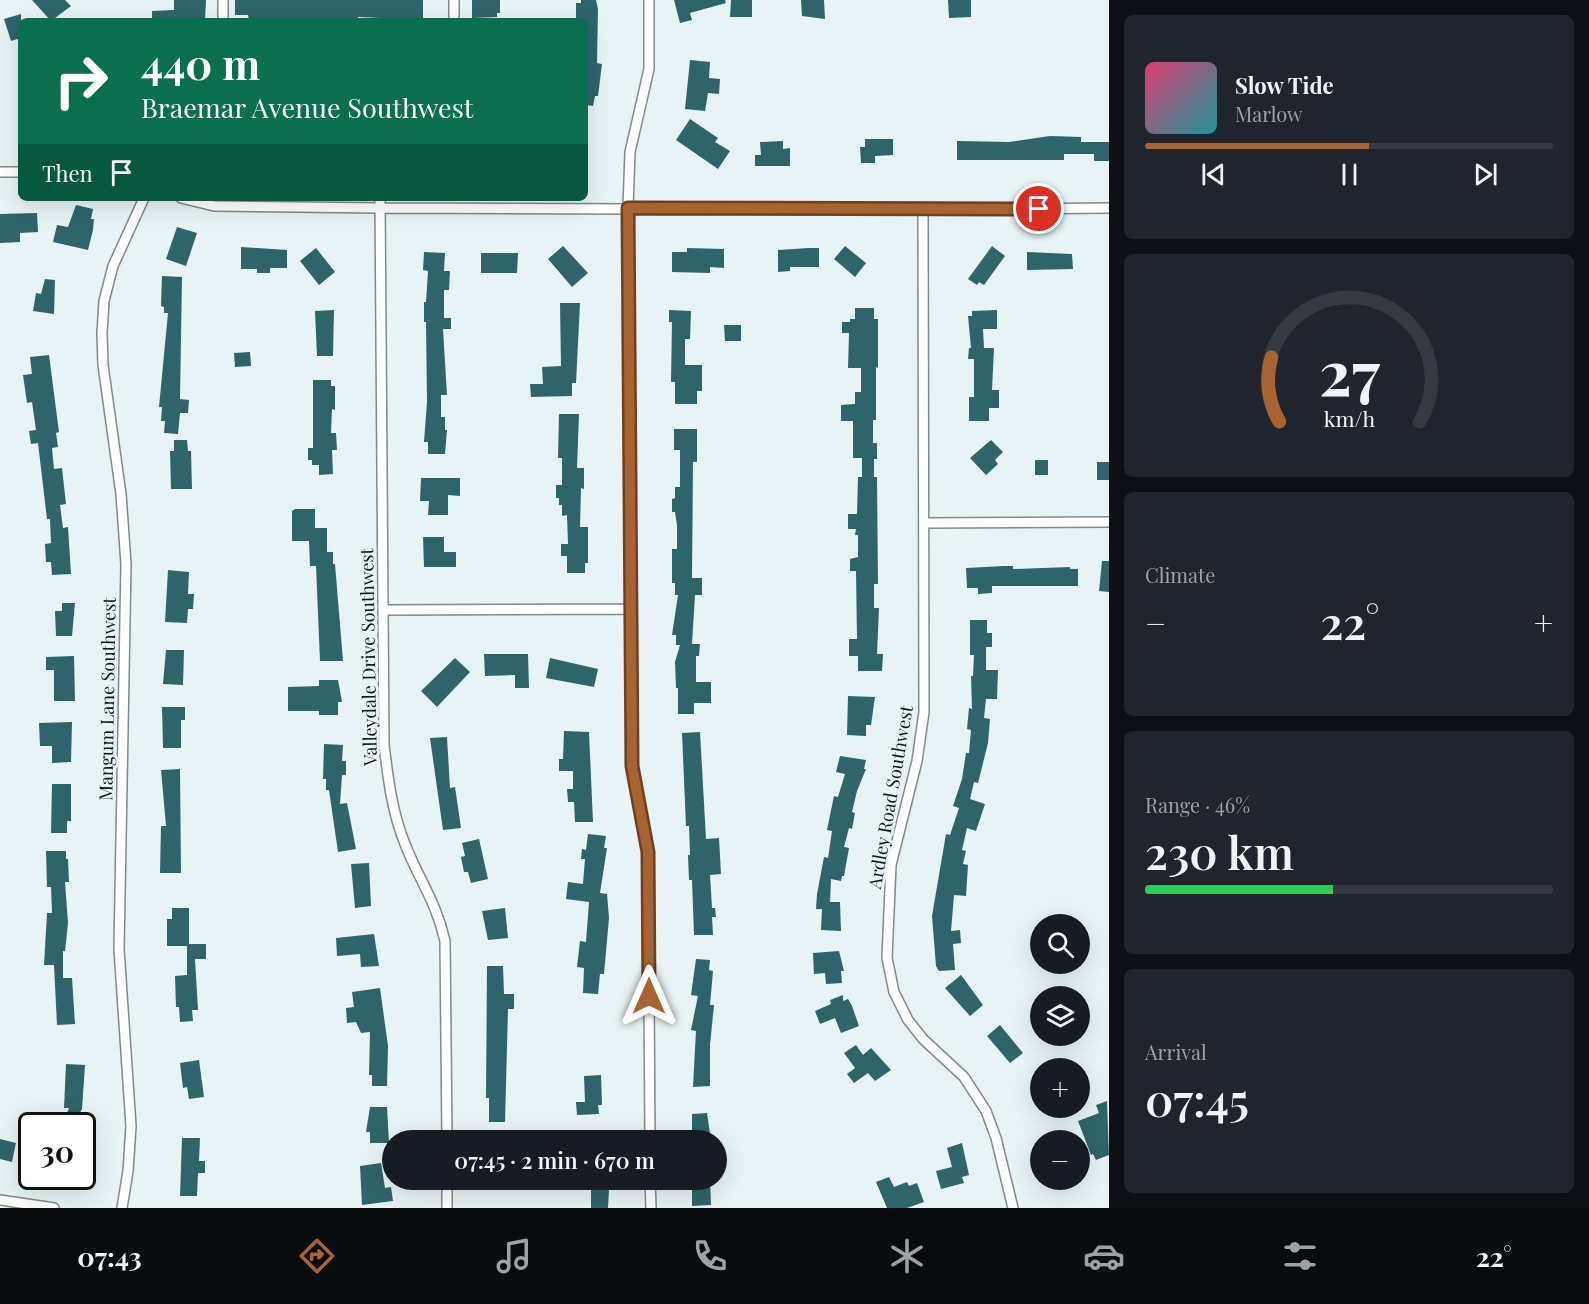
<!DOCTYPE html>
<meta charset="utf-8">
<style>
body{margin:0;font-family:"Playfair Display",serif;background:#20242c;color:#f1f3f6;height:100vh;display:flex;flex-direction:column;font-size:22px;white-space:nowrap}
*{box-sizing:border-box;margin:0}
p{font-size:20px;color:#9ea1a6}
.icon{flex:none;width:33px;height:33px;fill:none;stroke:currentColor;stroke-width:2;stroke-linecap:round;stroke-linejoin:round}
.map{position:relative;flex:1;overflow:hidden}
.details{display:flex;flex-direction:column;gap:15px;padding:15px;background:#0d0f14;width:480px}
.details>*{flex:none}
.banner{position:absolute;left:18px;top:18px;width:570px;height:183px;border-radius:9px;box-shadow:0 6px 24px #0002;background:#0b6e4f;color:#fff;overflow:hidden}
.tools{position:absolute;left:1030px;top:914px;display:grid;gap:12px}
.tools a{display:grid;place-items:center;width:60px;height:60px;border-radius:50%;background:#171b24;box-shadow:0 6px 24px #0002;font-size:30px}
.speed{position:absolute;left:18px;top:1112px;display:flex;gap:12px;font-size:30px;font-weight:700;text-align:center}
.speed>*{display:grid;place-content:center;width:78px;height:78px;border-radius:50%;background:#171b24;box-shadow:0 6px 24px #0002;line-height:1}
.speed .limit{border:3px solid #111;border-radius:9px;background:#fff;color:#111}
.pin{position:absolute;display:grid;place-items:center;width:51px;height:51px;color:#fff;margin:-26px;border:3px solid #fff;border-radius:50%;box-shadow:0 2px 6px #0007}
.me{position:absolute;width:66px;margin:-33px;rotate:0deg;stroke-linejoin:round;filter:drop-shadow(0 0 4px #0008)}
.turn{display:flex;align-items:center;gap:21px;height:126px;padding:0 24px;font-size:27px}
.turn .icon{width:78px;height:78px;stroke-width:2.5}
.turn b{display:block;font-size:42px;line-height:51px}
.then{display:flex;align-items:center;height:57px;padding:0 24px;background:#0003;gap:12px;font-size:22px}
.big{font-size:45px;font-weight:600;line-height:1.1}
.details .tile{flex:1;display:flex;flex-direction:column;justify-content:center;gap:9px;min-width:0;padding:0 21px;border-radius:9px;background:#20242c}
.details .dial{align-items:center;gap:0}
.dial svg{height:156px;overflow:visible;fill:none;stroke:#363941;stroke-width:7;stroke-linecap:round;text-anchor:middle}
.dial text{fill:#f1f3f6;stroke:none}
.song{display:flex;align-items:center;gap:18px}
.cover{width:72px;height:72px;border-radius:9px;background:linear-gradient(135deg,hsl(340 70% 55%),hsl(180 70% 35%))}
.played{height:6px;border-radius:3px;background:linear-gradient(90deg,#a76432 55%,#363941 55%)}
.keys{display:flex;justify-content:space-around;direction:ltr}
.heat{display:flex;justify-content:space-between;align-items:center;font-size:33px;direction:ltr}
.charge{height:9px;border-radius:4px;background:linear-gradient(90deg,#34c759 46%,#363941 0)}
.trip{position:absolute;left:382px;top:1130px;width:345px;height:60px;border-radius:30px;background:#171b24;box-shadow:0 6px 24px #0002;font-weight:600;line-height:60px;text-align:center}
.menu{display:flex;height:96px;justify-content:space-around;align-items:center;background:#090b0e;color:#9ea1a6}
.menu .icon{width:42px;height:42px}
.menu .current{color:#a76432}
.menu b{font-size:27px;color:#f1f3f6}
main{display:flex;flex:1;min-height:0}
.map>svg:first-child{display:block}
.building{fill:#2f646a}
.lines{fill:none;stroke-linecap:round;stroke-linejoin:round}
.street-casing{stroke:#7f8a8c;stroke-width:12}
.street{stroke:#fff;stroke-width:9}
.route-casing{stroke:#6d4120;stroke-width:15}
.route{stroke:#a76432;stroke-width:10}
.labels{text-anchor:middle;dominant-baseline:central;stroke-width:6;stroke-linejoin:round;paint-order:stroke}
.street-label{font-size:18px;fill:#121717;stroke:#e7f3f5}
</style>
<main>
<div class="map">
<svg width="1109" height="1208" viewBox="0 0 1109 1208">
<rect width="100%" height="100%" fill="#e7f3f5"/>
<path class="building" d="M32,0H65L71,6L51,21Z
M174,0H206L205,21L152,19V11L174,10Z
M235,0H423V21H381V18L358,17V21H249L248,15H235Z
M472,0H500V13H497V17L472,18Z
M581,0H596L598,9L597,63L602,64L598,96H595L593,106L585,105V21H576V3H581Z
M674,0H725L726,3L690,13L692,20L680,23Z
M731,0H752V17H730Z
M801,0H824L825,19L802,16Z
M948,0H971V17L949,18Z
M21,14V38L11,41L4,19Z
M690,60L710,62L709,78L720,79L719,94L708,93L705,111L685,109Z
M690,119L718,138L715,142L730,151L718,169L676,140Z
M1050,136L1081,137V142H1109V161H1094V154H1064V160H957V141L1009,142Z
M865,139H893V155L875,156V163H861L860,147H865Z
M783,141V149L790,148V166H755V155H761L760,142Z
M76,205L93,209L91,219H94L93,230L88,250L53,242L57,225L68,227Z
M37,213L38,232L20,233V242L0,243V214Z
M177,227L197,233L186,266L166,259Z
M563,246L588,273L572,287L548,259Z
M845,246L866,263L855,277L834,259Z
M992,246L1005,256L984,285L979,282L977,285L968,279Z
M241,247L287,250V268H270V273H257V269H241Z
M316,248L335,272L319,285L300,261Z
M687,248L724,249V268L710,267V273L672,272V252H687Z
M809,248H819V267H790V271L778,272V250Z
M424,252L445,253L444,271H450L449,290H444V318H451V329H443L447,395H441V417H445V430H447L445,454H428V442H424L427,402L426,322H424V302H426L428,271L423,270Z
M1027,252L1072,254L1073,269L1027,270Z
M481,253H518L517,273H481Z
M162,276L182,277L180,399L189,400L188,413H180L178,434L164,433L165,421H161L162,407H159L168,313H164V307L161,306Z
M45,279L55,280L54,314L33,311L36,293L41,294Z
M560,303H580L576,383H572V396L531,397L530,384H543L542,367L561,366Z
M855,308H874V319H878V368L876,367V420H873V443H877V459H874V477H877L878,584H874V608H879L877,654H883L882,671H858V656H849V639H857L856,571H850V559L858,557V535H855L856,529H848V514H857L858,477H862V458H853V421H841V405L855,404V392H861V368H848L849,333H842V322H850V319H855Z
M334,310L333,356H317L315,311Z
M669,310L691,311L690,339H685V365H702V391H697V404H675V382H671L672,322H669Z
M997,310V329H983L984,348H994L992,390H999V408H989V421H969V397H974V359H968L969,348H971L968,316H972V311Z
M724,325H741V341H725Z
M250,352L251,366L235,367L234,353Z
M49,355L59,432L56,433L58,447L52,448L54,469L62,468L66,504L60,505L63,528L68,527L71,574L52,575L51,562H46L45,544L51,543L50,519H47L38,443L31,444L29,431L36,430L32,402L27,403L23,375L32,374L30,357Z
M313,380H331V386H335V410L332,409L331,433H336L337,450H332L333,474L319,475V465H312V460H308V448H313Z
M559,414H579L577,468H584V489L581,488L580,527H588V563H585V573H567V556H561V544H568L567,515L562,516V505H559V498H556V485H562V458H558Z
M674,429H697V462H693L692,578H702V595H695L692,644H700L699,656H696V682H711V703H694V714H678V688H676L675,662L680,645H676V635H672L678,595H675V583H672V549H677V525L675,512H672V499L675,498V487H680V450H674Z
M174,440H187L188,451H191L192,489H171L170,451H174Z
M991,440L1003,452L995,460L998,464L986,475L970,458Z
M1035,460H1048V475H1035Z
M1097,462H1109V480H1097Z
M421,478H460V496L448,495V515H428L429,501H420Z
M295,509H315V528H327V552H333V564H335L343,661H320L316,566H310L309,541H292V511Z
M423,537H444V552H456V567H424Z
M1102,561H1109V592L1099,591Z
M1004,566H1013V569L1070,567V569H1078V586H992V593L978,594V588H967L966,568Z
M168,570L189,572L188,594H194L193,609H188L187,623L165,622Z
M62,603H75L72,636H56L55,611H62Z
M970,620H987V633H992V647H986V670H998L997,699H986L984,718L990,719L988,743L978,783L974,782L970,799L985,804L976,831L967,828L962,850L966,851L963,864L968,865L966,896L954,895L951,931L960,930L961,943L953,944L955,970L939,971L936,966L932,916L946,834L950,835L959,808L953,806L962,779L966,753H969L971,730L967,729L969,708L972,709L971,676H973L974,655H970Z
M166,650H184L183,685L163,684Z
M484,654H528L529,688H515V675L485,676Z
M74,656L75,701H54V670H46V657Z
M455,658L470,672L437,707L421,691Z
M550,658L598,669L594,687L546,678Z
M319,680H338L342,702H338V715H319V711H288V687L319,686Z
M848,696L875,697L871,725H866V736L847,735Z
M162,707H185V720H181V748H163Z
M72,722L71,762L52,763V746H40L39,723Z
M564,731L589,732L593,822H575L574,802H568L567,789H573V771H559V759H563Z
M700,732L706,839L719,838L721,874L710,875L712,908H715L716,917H712L713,935H694L692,880H689L688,855H690L689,826H686L682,733Z
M447,737L450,788L455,787L461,828L443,830L430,738Z
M324,744L343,745L342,761H346V775H342L340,804L347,803L356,849L338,852L329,790H326V779H323Z
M840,756L866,760L864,769H866L857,791L852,812L855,813L852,829L849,828L844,847L849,848L844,876H842L841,881L831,879L830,902H840L841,931L821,930L822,909H816L817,894L824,857L828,858L832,831L827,830L834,796L838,797L845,774L836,772Z
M180,769L181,873H160L161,826H166L161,770Z
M52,784H71V821H67V833H51Z
M588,834L606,836L604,848H607L600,893L607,894L609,918L604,974H600L598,994L583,993L584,968L577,967L580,941L586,942L589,902L566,899L568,882L583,884L585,859H581L582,849L586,850Z
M479,839L488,879L471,883L468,872H464L461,857L465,856L462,843Z
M46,851H66V859H68L69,882H65L68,923L65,951H63V978H72L75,1024L57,1025L54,965H44L47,913H52L51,887H47Z
M369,863L371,906L355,908L351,864Z
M172,908H189V944H206V959H195L198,1010H192L193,1021L180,1022L179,1007H176L175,976L187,975V946H167V919H172Z
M505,908L508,938L488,940L482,911Z
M374,934L379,966L361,967L360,954L337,956L336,938Z
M839,951L844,971H841L842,983L826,984L825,973L814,974L813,953Z
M696,959L710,960L709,970L713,971L710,1005H714L710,1045V1086L693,1087L696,1031L691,1030L698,996L691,995Z
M487,966H503L504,994H514V1009H508L505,1122H489V1098H486Z
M961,975L983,1005L970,1016L945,988Z
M380,988L388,1046L387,1086H372V1075H369L370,1032L361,1033L356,1022L347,1023L346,1008L354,1007L352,992Z
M843,995V1001L848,999L852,1006L859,1026L841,1033L835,1018L820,1024L815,1011L831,1004L830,1000Z
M1000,1025L1023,1053L1010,1063L987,1036Z
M856,1045L863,1055L871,1048L891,1070L875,1081L868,1073L854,1083L847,1074L855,1068L844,1053Z
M199,1060L204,1097L189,1099L187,1087L183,1088L180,1063Z
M66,1064L85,1065L82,1109L73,1125H62L69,1108H64Z
M601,1075L602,1105H598L599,1114L577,1115L576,1102H585L584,1076Z
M1107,1101L1109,1155L1096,1160L1093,1154L1091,1155L1078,1121L1099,1113L1096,1105Z
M370,1107H387L389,1143H370V1132H366Z
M707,1113L711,1140H692V1114Z
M182,1138H200L199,1161H205V1173H198L197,1196H180Z
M0,1139L16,1143L12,1162L0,1159Z
M962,1143L969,1175L962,1177L964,1183L941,1189L936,1171L952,1167L947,1148Z
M381,1163L385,1188L391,1187L393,1201L362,1205L360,1166Z
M889,1177L894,1187L907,1182L909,1186L917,1183L924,1202L907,1208H887L876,1182Z
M692,1179H710L711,1205L692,1206Z
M591,1190H609L608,1208H591Z"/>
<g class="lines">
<defs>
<path id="street" d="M454,0V16
M649,0V69L630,152L628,208L632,766L648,852L650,1140
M223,21V0
M0,172H21
M181,198L214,206L381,208L923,210L1109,208
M380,198L384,745C388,778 392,812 405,844C419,880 436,901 445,941L447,1140
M923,210L924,712L917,761L891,865L887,958L894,992L908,1020L923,1039L964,1077L986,1111L996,1138L1013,1208
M926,523L1109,522
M383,610L631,609
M447,1179V1208
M650,1179L651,1208
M0,1200L54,1208
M122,1208L128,1171L131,1126L119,949L126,564L121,494L103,365L102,333L104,301L113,266L144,198"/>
</defs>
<use href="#street" class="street-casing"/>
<use href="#street" class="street"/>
</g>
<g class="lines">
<defs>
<path id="route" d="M649,996L648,852L632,766L628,208L1039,209"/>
</defs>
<use href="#route" class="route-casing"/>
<use href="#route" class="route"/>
</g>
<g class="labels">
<g class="street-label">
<text transform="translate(368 657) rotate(-91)">Valleydale Drive Southwest</text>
<text transform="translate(107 699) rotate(-89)">Mangum Lane Southwest</text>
<text transform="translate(890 797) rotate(-80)">Ardley Road Southwest</text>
</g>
</g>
</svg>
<div class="tools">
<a><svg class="icon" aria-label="search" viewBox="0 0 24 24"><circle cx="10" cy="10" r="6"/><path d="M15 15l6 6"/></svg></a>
<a><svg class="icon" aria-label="layers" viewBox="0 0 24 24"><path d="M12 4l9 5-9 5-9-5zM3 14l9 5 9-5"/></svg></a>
<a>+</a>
<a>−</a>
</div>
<div class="speed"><div class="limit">30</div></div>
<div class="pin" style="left:1039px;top:209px;background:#d93025"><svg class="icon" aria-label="arrive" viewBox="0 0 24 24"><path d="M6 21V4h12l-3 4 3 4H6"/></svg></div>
<svg class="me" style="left:649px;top:996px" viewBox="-20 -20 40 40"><path d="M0-17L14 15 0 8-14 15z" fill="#a76432" stroke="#fff" stroke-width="4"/></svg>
<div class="trip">07:45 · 2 min · 670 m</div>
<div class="banner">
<div class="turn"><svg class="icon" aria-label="right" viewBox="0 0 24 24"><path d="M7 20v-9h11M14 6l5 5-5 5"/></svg><div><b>440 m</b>Braemar Avenue Southwest</div></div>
<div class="then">Then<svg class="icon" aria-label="arrive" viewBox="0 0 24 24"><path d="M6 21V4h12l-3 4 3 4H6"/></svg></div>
</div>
</div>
<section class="details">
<div class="tile">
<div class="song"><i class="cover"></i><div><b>Slow Tide</b><p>Marlow</p></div></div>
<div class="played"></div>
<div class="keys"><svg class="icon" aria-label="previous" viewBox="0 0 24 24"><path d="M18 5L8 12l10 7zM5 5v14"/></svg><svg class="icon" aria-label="pause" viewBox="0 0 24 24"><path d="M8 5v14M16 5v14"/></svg><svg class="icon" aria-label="next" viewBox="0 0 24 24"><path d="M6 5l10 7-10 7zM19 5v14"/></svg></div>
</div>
<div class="tile dial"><svg viewBox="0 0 100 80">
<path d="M14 69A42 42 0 1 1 86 69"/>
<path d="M14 69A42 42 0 0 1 10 36" stroke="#a76432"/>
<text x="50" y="56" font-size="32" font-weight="700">27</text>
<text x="50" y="72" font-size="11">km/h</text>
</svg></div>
<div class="tile"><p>Climate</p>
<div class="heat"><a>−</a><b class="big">22°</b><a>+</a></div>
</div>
<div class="tile"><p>Range · 46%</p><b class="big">230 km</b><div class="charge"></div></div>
<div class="tile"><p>Arrival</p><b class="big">07:45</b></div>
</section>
</main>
<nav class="menu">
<b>07:43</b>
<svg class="icon current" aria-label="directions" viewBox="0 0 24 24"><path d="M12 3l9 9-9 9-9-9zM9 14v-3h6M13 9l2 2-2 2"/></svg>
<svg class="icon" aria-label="music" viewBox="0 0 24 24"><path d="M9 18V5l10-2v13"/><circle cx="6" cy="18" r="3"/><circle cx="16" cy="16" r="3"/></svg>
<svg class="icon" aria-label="phone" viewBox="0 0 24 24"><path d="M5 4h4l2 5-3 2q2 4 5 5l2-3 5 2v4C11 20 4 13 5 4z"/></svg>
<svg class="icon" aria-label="climate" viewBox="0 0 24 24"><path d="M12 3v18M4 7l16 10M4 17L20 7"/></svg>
<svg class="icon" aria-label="car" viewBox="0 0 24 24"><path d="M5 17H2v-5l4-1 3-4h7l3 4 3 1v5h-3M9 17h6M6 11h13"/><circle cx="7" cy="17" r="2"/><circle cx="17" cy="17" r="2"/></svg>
<svg class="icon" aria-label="filters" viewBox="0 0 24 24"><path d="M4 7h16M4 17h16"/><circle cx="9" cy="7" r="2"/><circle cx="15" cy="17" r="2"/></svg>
<b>22°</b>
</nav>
